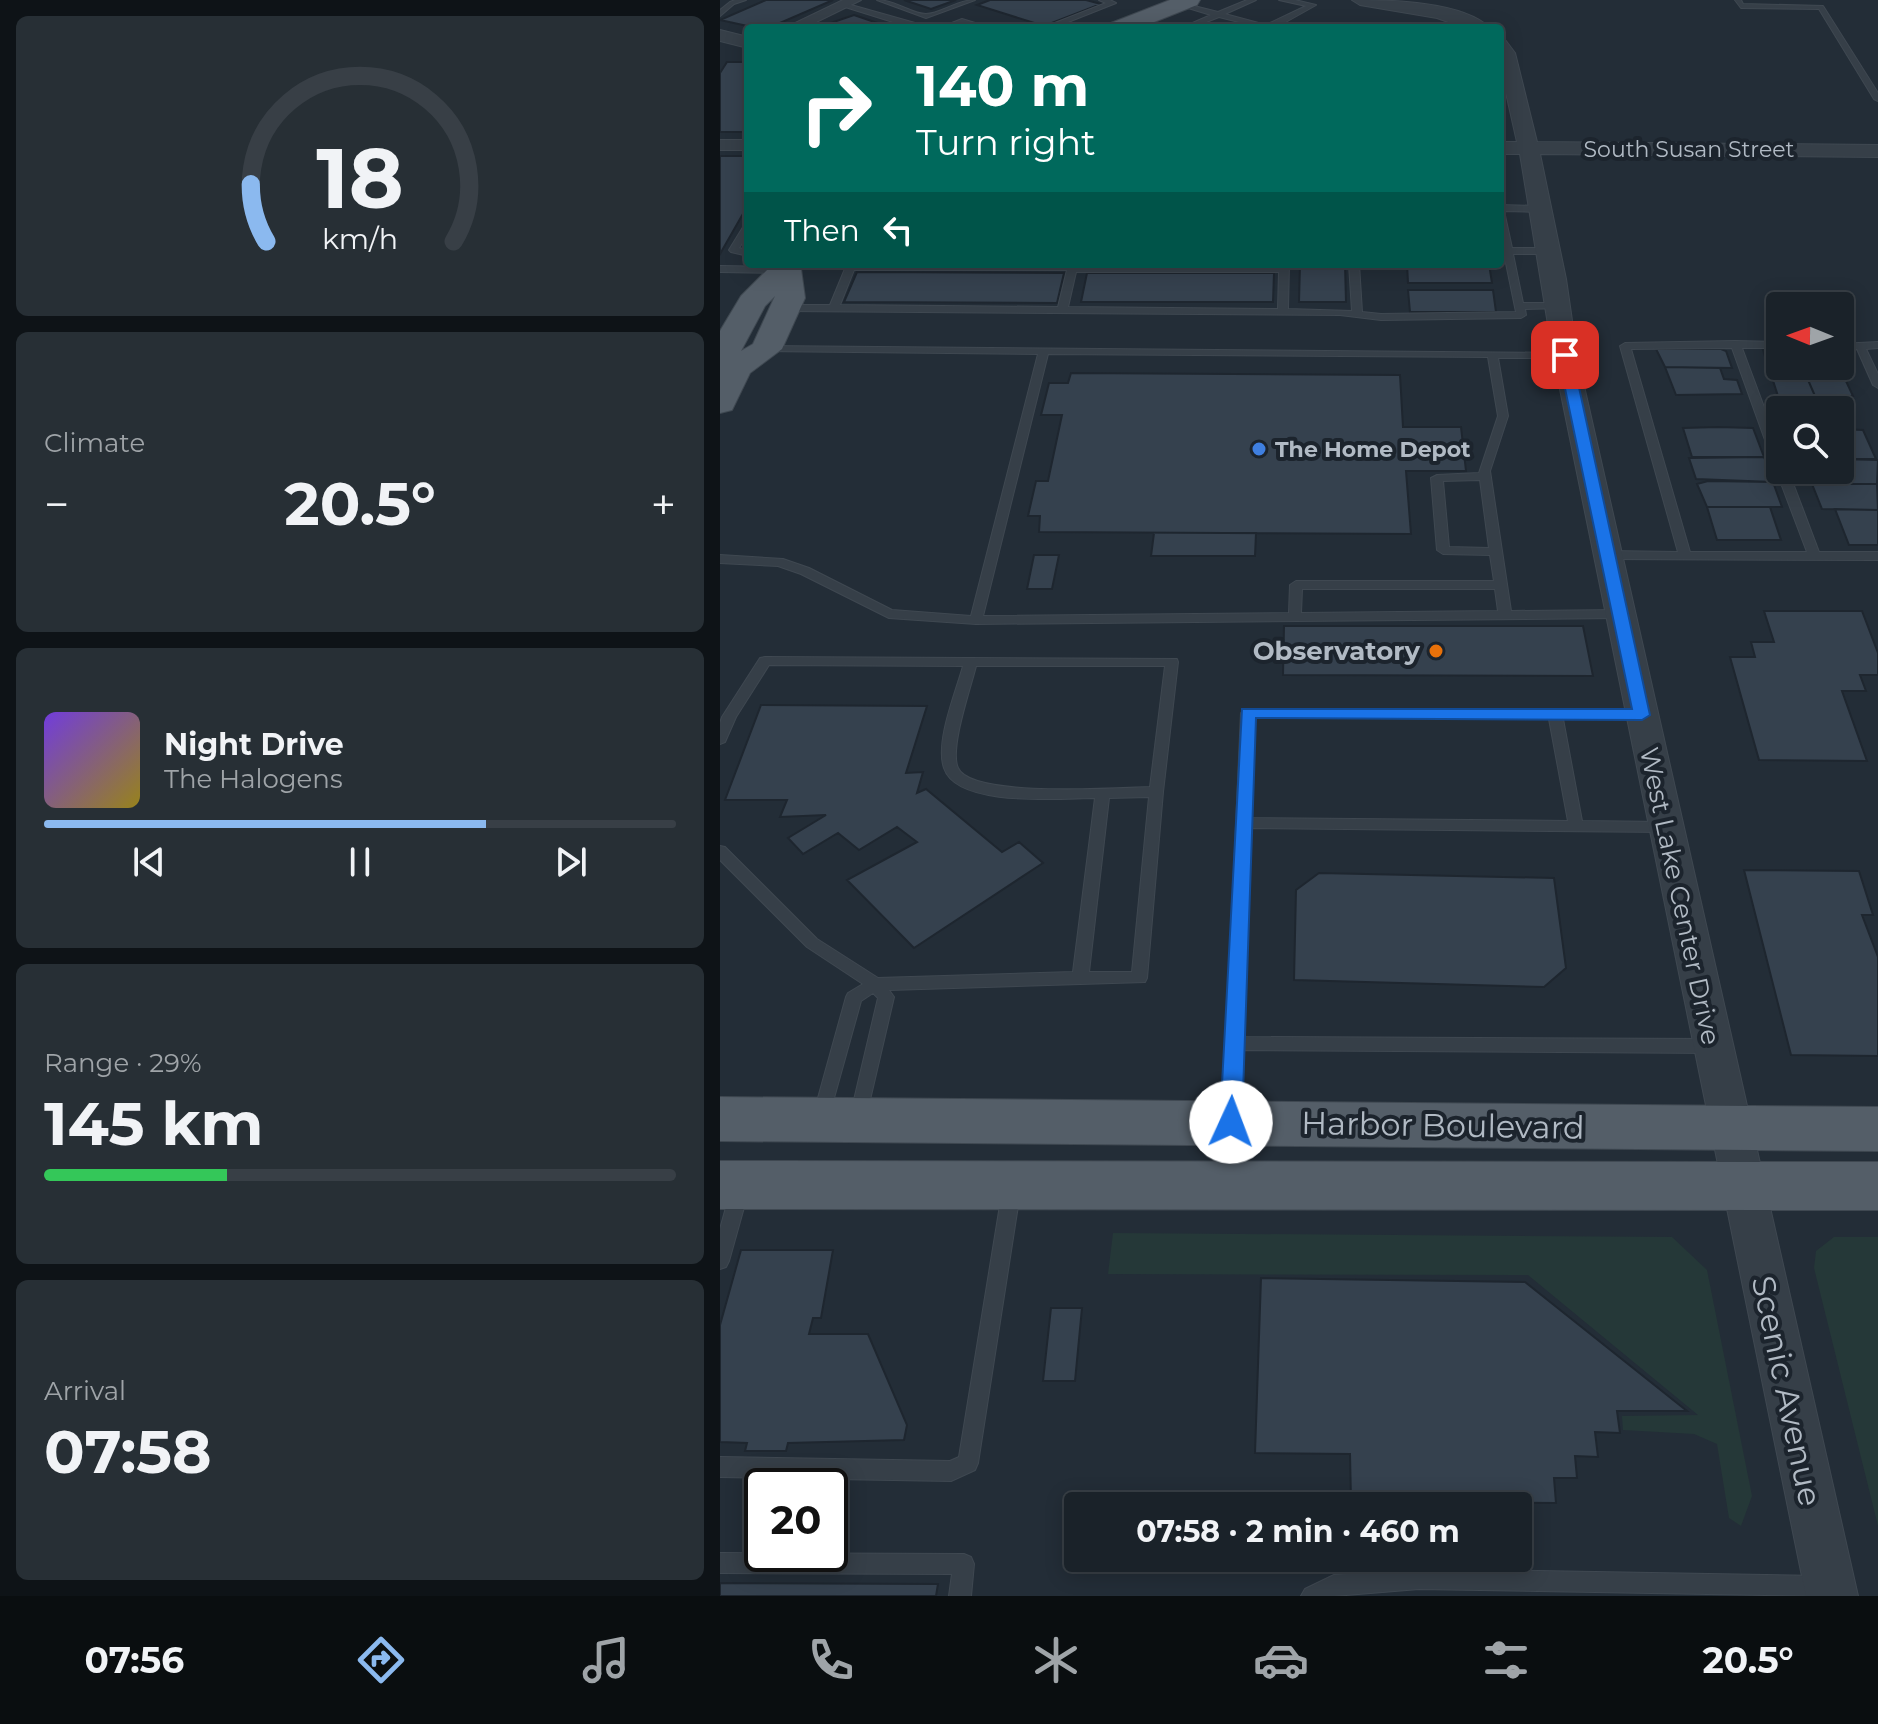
<!DOCTYPE html>
<meta charset="utf-8">
<style>
body{margin:0;font-family:Montserrat,sans-serif;background:#272f35;color:#f1f3f6;height:100vh;display:flex;flex-direction:column;font-size:30px;white-space:nowrap}
*{box-sizing:border-box;margin:0}
p{font-size:26px;color:#9fa4a8}
.icon{flex:none;width:44px;height:44px;fill:none;stroke:currentColor;stroke-width:2;stroke-linecap:round;stroke-linejoin:round}
.map{position:relative;flex:1;overflow:hidden}
.sheet{display:flex;flex-direction:column;gap:16px;padding:16px;background:#0e1317;width:720px}
.sheet>*{flex:none}
.guide{position:absolute;left:24px;top:24px;width:760px;height:244px;border-radius:8px;box-shadow:0 4px 20px #0003,0 0 0 2px #383f46;background:#00695c;color:#fff;overflow:hidden}
.needle{width:52px;rotate:271deg}
.tools{position:absolute;left:1046px;top:292px;display:grid;gap:16px}
.tools a{display:grid;place-items:center;width:88px;height:88px;border-radius:8px;background:#1a2229;box-shadow:0 4px 20px #0003,0 0 0 2px #383f46;font-size:40px}
.speed{position:absolute;left:24px;top:1468px;display:flex;gap:16px;font-size:40px;font-weight:700;text-align:center}
.speed>*{display:grid;place-content:center;width:104px;height:104px;border-radius:50%;background:#1a2229;box-shadow:0 4px 20px #0003,0 0 0 2px #383f46;line-height:1}
.speed .limit{border:4px solid #111;border-radius:12px;background:#fff;color:#111}
.pin{position:absolute;display:grid;place-items:center;width:68px;height:68px;color:#fff;margin:-34px;border-radius:16px;box-shadow:0 4px 12px #0006}
.me{position:absolute;width:88px;margin:-44px;rotate:2deg;stroke-linejoin:round;filter:drop-shadow(0 0 6px #0008)}
.turn{display:flex;align-items:center;gap:28px;height:168px;padding:0 40px;font-size:36px}
.turn .icon{width:104px;height:104px;stroke-width:2.5}
.turn b{display:block;font-size:56px;line-height:68px}
.then{display:flex;align-items:center;height:76px;padding:0 40px;background:#0003;gap:16px;font-size:30px}
.big{font-size:60px;font-weight:700;line-height:1.1}
.sheet .tile{flex:1;display:flex;flex-direction:column;justify-content:center;gap:12px;min-width:0;padding:0 28px;border-radius:12px;background:#272f35}
.sheet .dial{align-items:center;gap:0}
.dial svg{height:208px;overflow:visible;fill:none;stroke:#383f46;stroke-width:7;stroke-linecap:round;text-anchor:middle}
.dial text{fill:#f1f3f6;stroke:none}
.song{display:flex;align-items:center;gap:24px}
.cover{width:96px;height:96px;border-radius:12px;background:linear-gradient(135deg,hsl(260 70% 55%),hsl(50 70% 35%))}
.played{height:8px;border-radius:4px;background:linear-gradient(90deg,#8bb9ef 70%,#383f46 70%)}
.keys{display:flex;justify-content:space-around;direction:ltr}
.heat{display:flex;justify-content:space-between;align-items:center;font-size:44px;direction:ltr}
.charge{height:12px;border-radius:6px;background:linear-gradient(90deg,#34c759 29%,#383f46 0)}
.trip{position:absolute;left:344px;top:1492px;width:468px;height:80px;border-radius:8px;background:#1a2229;box-shadow:0 4px 20px #0003,0 0 0 2px #383f46;font-weight:700;line-height:80px;text-align:center}
.tabs{display:flex;height:128px;justify-content:space-around;align-items:center;background:#0a0e10;color:#9fa4a8}
.tabs .icon{width:56px;height:56px}
.tabs .selected{color:#8bb9ef}
.tabs b{font-size:36px;color:#f1f3f6}
main{display:flex;flex:1;min-height:0}
.map>svg:first-child{display:block}
.green{fill:#253838}
.building{fill:#35414e;stroke:#1e262f;stroke-width:2}
.lines{fill:none;stroke-linecap:round;stroke-linejoin:round}
.service-casing{stroke:#3f4851;stroke-width:2}
.minor-casing{stroke:#3f4851;stroke-width:2}
.tertiary-casing{stroke:#3f4851;stroke-width:2}
.primary-casing{stroke:#3f4851;stroke-width:2}
.service{fill:#363f48;fill-rule:evenodd}
.minor{fill:#363f48;fill-rule:evenodd}
.tertiary{fill:#363f48;fill-rule:evenodd}
.primary{fill:#545e68;fill-rule:evenodd}
.route{fill:#1a73e8;stroke:#114b97;stroke-width:2}
.shop-dot{fill:#3f7fe0;stroke:#1c242d;stroke-width:3}
.food-dot{fill:#e8710a;stroke:#1c242d;stroke-width:3}
.labels{text-anchor:middle;dominant-baseline:central;stroke-width:8;stroke-linejoin:round;paint-order:stroke}
.far-street-label{font-size:22px;fill:#b1bac4;stroke:#1c242d}
.far-poi-label{font-size:22px;font-weight:bold;fill:#b1bac4;stroke:#1c242d;text-anchor:start}
.poi-label{font-size:26px;font-weight:bold;fill:#b1bac4;stroke:#1c242d;text-anchor:end}
.street-label{font-size:26px;fill:#b1bac4;stroke:#1c242d}
.near-street-label{font-size:32px;fill:#b1bac4;stroke:#1c242d}
</style>
<main>
<section class="sheet">
<div class="tile dial"><svg viewBox="0 0 100 80">
<path d="M14 69A42 42 0 1 1 86 69"/>
<path d="M14 69A42 42 0 0 1 8 47" stroke="#8bb9ef"/>
<text x="50" y="56" font-size="32" font-weight="700">18</text>
<text x="50" y="72" font-size="11">km/h</text>
</svg></div>
<div class="tile"><p>Climate</p>
<div class="heat"><a>−</a><b class="big">20.5°</b><a>+</a></div>
</div>
<div class="tile">
<div class="song"><i class="cover"></i><div><b>Night Drive</b><p>The Halogens</p></div></div>
<div class="played"></div>
<div class="keys"><svg class="icon" aria-label="previous" viewBox="0 0 24 24"><path d="M18 5L8 12l10 7zM5 5v14"/></svg><svg class="icon" aria-label="pause" viewBox="0 0 24 24"><path d="M8 5v14M16 5v14"/></svg><svg class="icon" aria-label="next" viewBox="0 0 24 24"><path d="M6 5l10 7-10 7zM19 5v14"/></svg></div>
</div>
<div class="tile"><p>Range · 29%</p><b class="big">145 km</b><div class="charge"></div></div>
<div class="tile"><p>Arrival</p><b class="big">07:58</b></div>
</section>
<div class="map">
<svg width="1158" height="1596" viewBox="0 0 1158 1596">
<rect width="100%" height="100%" fill="#232d37"/>
<path class="green" d="M393,1233L952,1237L987,1270L1032,1496L1021,1526L1009,1518L997,1444L974,1434L903,1430L902,1416L978,1415L808,1275L388,1274Z
M1114,1237H1158V1526L1094,1268L1096,1251Z"/>
<path class="building" d="M46,0H113L53,26L42,23L32,27L0,20Z
M184,0H236L211,9Z
M270,0H366L381,4L324,26L257,5Z
M134,15L172,28H96Z
M7,62H28L25,132H0V73Z
M0,156H28V205L0,254Z
M580,264H625L626,302H579Z
M687,264H769L772,283H688Z
M137,272L344,273L337,303L124,302Z
M367,273H554L553,302H361Z
M688,290H773L776,312H690Z
M936,349H1001L1006,351L1012,368L945,367Z
M1043,350H1060V366H1082L1095,396H1058Z
M1082,366H1119L1133,396H1095Z
M945,367L1000,368L1004,379L1017,380L1022,394L956,395Z
M351,373L680,375L683,427H741L746,471H686L691,534L319,532L320,516H308L316,481H328L342,415H321L329,383H348Z
M998,427L1033,428L1044,457H972L963,428Z
M1120,429L1143,430L1156,459H1120Z
M1044,457L1053,482L976,479L969,458Z
M1120,459L1158,460L1157,484H1092L1087,470H1120Z
M988,481L1053,482L1062,507H987L977,484Z
M1092,484H1157L1158,510L1102,509Z
M987,507H1050L1061,540H997Z
M1115,509L1158,510V545H1129Z
M434,533H536L535,556H431Z
M314,555H339L332,589H307Z
M1044,611H1142L1158,653V675H1140L1146,691H1122L1147,761L1039,760L1010,657H1035L1031,642H1054Z
M564,626H863L873,676L563,675Z
M41,705L207,706L186,773L203,772L197,793L206,789L282,852L299,842L323,863L194,948L127,880L197,842L177,827L139,850L118,833L83,854L68,838L106,815L60,817L67,800H5Z
M1024,870L1139,871L1153,915H1142L1158,957V1056L1071,1055Z
M599,873L834,878L846,968L824,987L574,980L576,890Z
M21,1250H113L101,1318H93L89,1334H148L187,1425L184,1440L68,1443L66,1451H25L27,1443L0,1442V1325Z
M541,1278L805,1282L967,1411H897L900,1433L875,1432L878,1457L855,1456L857,1478H834L836,1503L631,1501L630,1454L535,1453Z
M331,1308H362L355,1381H323Z
M0,1583L218,1584L216,1596H0Z"/>
<g class="lines">
<defs>
<path id="service" d="M15,0H26L14,4L0,16V10L10,2Z
M157,0C175,0 192,14 206,14C220,14 237,0 255,0L206,18Z
M379,0H390L396,3L333,28H322L386,3Z
M527,0H536L505,14L546,25L586,6L559,0H575L596,5L555,28H543L499,17L471,28H461L491,15L455,4L458,2L498,12Z
M1015,0H1021L1023,4L1103,6L1158,93V101L1154,99L1099,9L1021,8Z
M124,3L195,23L196,25L189,27L122,6Z
M242,19L265,26L266,28C257,28 247,23 239,24C232,26 227,28 219,28Z
M780,205L821,206L825,209L821,212L784,211L792,248H830L835,251L830,254H793L803,303H839L842,304V308L805,309L806,315L801,318L661,320L620,315L66,311L61,308L66,305H110L127,264H358L357,266H559V264H569L568,309L632,311L629,264H639L642,312L661,314L796,312L780,234ZM134,270H347L338,307L120,305ZM356,272H559L558,309L348,307Z
M28,223V234L19,248L28,250V256L11,252L9,250L25,224Z
M0,266L67,267L72,270L67,273L0,272Z
M1015,341L1060,342V348H1022L1060,450V470H1068L1099,552H1158V560L888,559L882,555L888,551L958,552L900,346L905,343ZM1012,348L1054,465L1058,468L1056,470L1087,552H970L911,349Z
M1158,342V348L1146,349L1158,374V388L1153,385L1137,349L1120,350V344Z
M46,346L849,353L850,355L845,358H778L788,416L770,471L791,611L900,610L906,614L900,618L256,624L169,618L81,574L58,566L0,563V555L63,559L89,568L172,610L251,616L318,354L42,351V347ZM328,354L768,357L778,416L759,473L717,475L711,478L717,550L723,554L770,555L774,581H576L570,585L569,613L263,616ZM760,480L769,548L729,547L723,481ZM582,589H775L778,611L581,613Z
M45,657L457,659L458,662L443,792L427,978L425,982L169,990L174,997L146,1117L144,1122L138,1124L132,1122L130,1117L158,998L153,993L141,1001L109,1116L107,1121L101,1123L95,1121L93,1116L126,997L128,993L143,984L87,947L0,860V846L5,847L97,939L158,978L353,972L375,798C342,798 237,808 224,768C215,742 236,692 243,666L49,665L16,717L5,742L0,744V723L2,717L40,658ZM256,666H445L430,787C397,788 251,798 238,768C229,749 251,687 256,666ZM429,797L412,972H369L389,798Z
M528,709L927,712L929,715L922,719H843L862,821L945,822L952,827L945,832L530,828L522,1037L992,1039L998,1041L1000,1046L998,1051L992,1053L522,1050L519,1118L517,1123L511,1125L505,1123L503,1118L521,713ZM534,717L829,719L848,821L531,818Z
M19,1185L25,1188L28,1193L9,1261L6,1267L0,1269V1229L10,1193L13,1188Z
M291,1185L297,1188L300,1193L258,1463L255,1470L231,1481L0,1477V1457L230,1461L239,1457L282,1193L285,1188Z
M0,1553L244,1554L251,1557L254,1564L251,1596H229L232,1574L0,1573Z
M699,1569L1100,1576L1107,1579L1110,1586L1107,1593L1101,1596L699,1589L614,1596H581L585,1589L614,1575Z"/>
<path id="minor" d="M123,0H141L84,28H65Z
M0,140H28V150H0Z"/>
<path id="tertiary" d="M632,0C668,0 743,1 770,28H745L717,18L640,5Z
M0,30L28,37V48L0,41Z
M780,40L786,41L795,53L817,142L1158,145V157L820,154L846,279L857,355L1138,1596H1086L833,355L802,166L800,154H780V142H797L780,66Z"/>
<path id="primary" d="M450,0H480L477,5L419,28H388L391,23Z
M53,264H85L81,269L85,298L62,349L30,373L12,410L0,413V331L21,296ZM55,296L33,344L21,351L45,306Z
M0,1097L1158,1107V1151L0,1141Z
M0,1161L1158,1162V1210L0,1209Z"/>
</defs>
<use href="#service" class="service-casing"/>
<use href="#minor" class="minor-casing"/>
<use href="#tertiary" class="tertiary-casing"/>
<use href="#primary" class="primary-casing"/>
<use href="#service" class="service"/>
<use href="#minor" class="minor"/>
<use href="#tertiary" class="tertiary"/>
<use href="#primary" class="primary"/>
</g>
<path class="route" d="M845,351L852,355L930,715L922,720L536,718L522,1122L519,1128H503L500,1122L522,709H912L838,355Z"/>
<circle class="shop-dot" cx="539" cy="449" r="8"/>
<circle class="food-dot" cx="716" cy="651" r="8"/>
<g class="labels">
<g class="far-street-label">
<text x="969" y="149">South Susan Street</text>
</g>
<g class="far-poi-label">
<text x="555" y="449">The Home Depot</text>
</g>
<g class="poi-label">
<text x="700" y="651">Observatory</text>
</g>
<g class="street-label">
<text transform="translate(960 896) rotate(78)">West Lake Center Drive</text>
</g>
<g class="near-street-label">
<text transform="translate(723 1125) rotate(1)">Harbor Boulevard</text>
<text transform="translate(1067 1391) rotate(78)">Scenic Avenue</text>
</g>
</g>
</svg>
<div class="tools">
<a><svg class="needle" viewBox="-14 -14 28 28"><path d="M0-13l5 13h-10z" fill="#e53935"/><path d="M0 13l5-13h-10z" fill="#9fa4a8"/></svg></a>
<a><svg class="icon" aria-label="search" viewBox="0 0 24 24"><circle cx="10" cy="10" r="6"/><path d="M15 15l6 6"/></svg></a>
</div>
<div class="speed"><div class="limit">20</div></div>
<div class="pin" style="left:845px;top:355px;background:#d93025"><svg class="icon" aria-label="arrive" viewBox="0 0 24 24"><path d="M6 21V4h12l-3 4 3 4H6"/></svg></div>
<svg class="me" style="left:511px;top:1122px" viewBox="-20 -20 40 40"><circle r="19" fill="#fff"/><path d="M0-13L10 11 0 6-10 11z" fill="#1a73e8"/></svg>
<div class="trip">07:58 · 2 min · 460 m</div>
<div class="guide">
<div class="turn"><svg class="icon" aria-label="right" viewBox="0 0 24 24"><path d="M7 20v-9h11M14 6l5 5-5 5"/></svg><div><b>140 m</b>Turn right</div></div>
<div class="then">Then<svg class="icon" aria-label="left" viewBox="0 0 24 24"><path d="M17 20v-9H6M10 6l-5 5 5 5"/></svg></div>
</div>
</div>
</main>
<nav class="tabs">
<b>07:56</b>
<svg class="icon selected" aria-label="directions" viewBox="0 0 24 24"><path d="M12 3l9 9-9 9-9-9zM9 14v-3h6M13 9l2 2-2 2"/></svg>
<svg class="icon" aria-label="music" viewBox="0 0 24 24"><path d="M9 18V5l10-2v13"/><circle cx="6" cy="18" r="3"/><circle cx="16" cy="16" r="3"/></svg>
<svg class="icon" aria-label="phone" viewBox="0 0 24 24"><path d="M5 4h4l2 5-3 2q2 4 5 5l2-3 5 2v4C11 20 4 13 5 4z"/></svg>
<svg class="icon" aria-label="climate" viewBox="0 0 24 24"><path d="M12 3v18M4 7l16 10M4 17L20 7"/></svg>
<svg class="icon" aria-label="car" viewBox="0 0 24 24"><path d="M5 17H2v-5l4-1 3-4h7l3 4 3 1v5h-3M9 17h6M6 11h13"/><circle cx="7" cy="17" r="2"/><circle cx="17" cy="17" r="2"/></svg>
<svg class="icon" aria-label="filters" viewBox="0 0 24 24"><path d="M4 7h16M4 17h16"/><circle cx="9" cy="7" r="2"/><circle cx="15" cy="17" r="2"/></svg>
<b>20.5°</b>
</nav>
